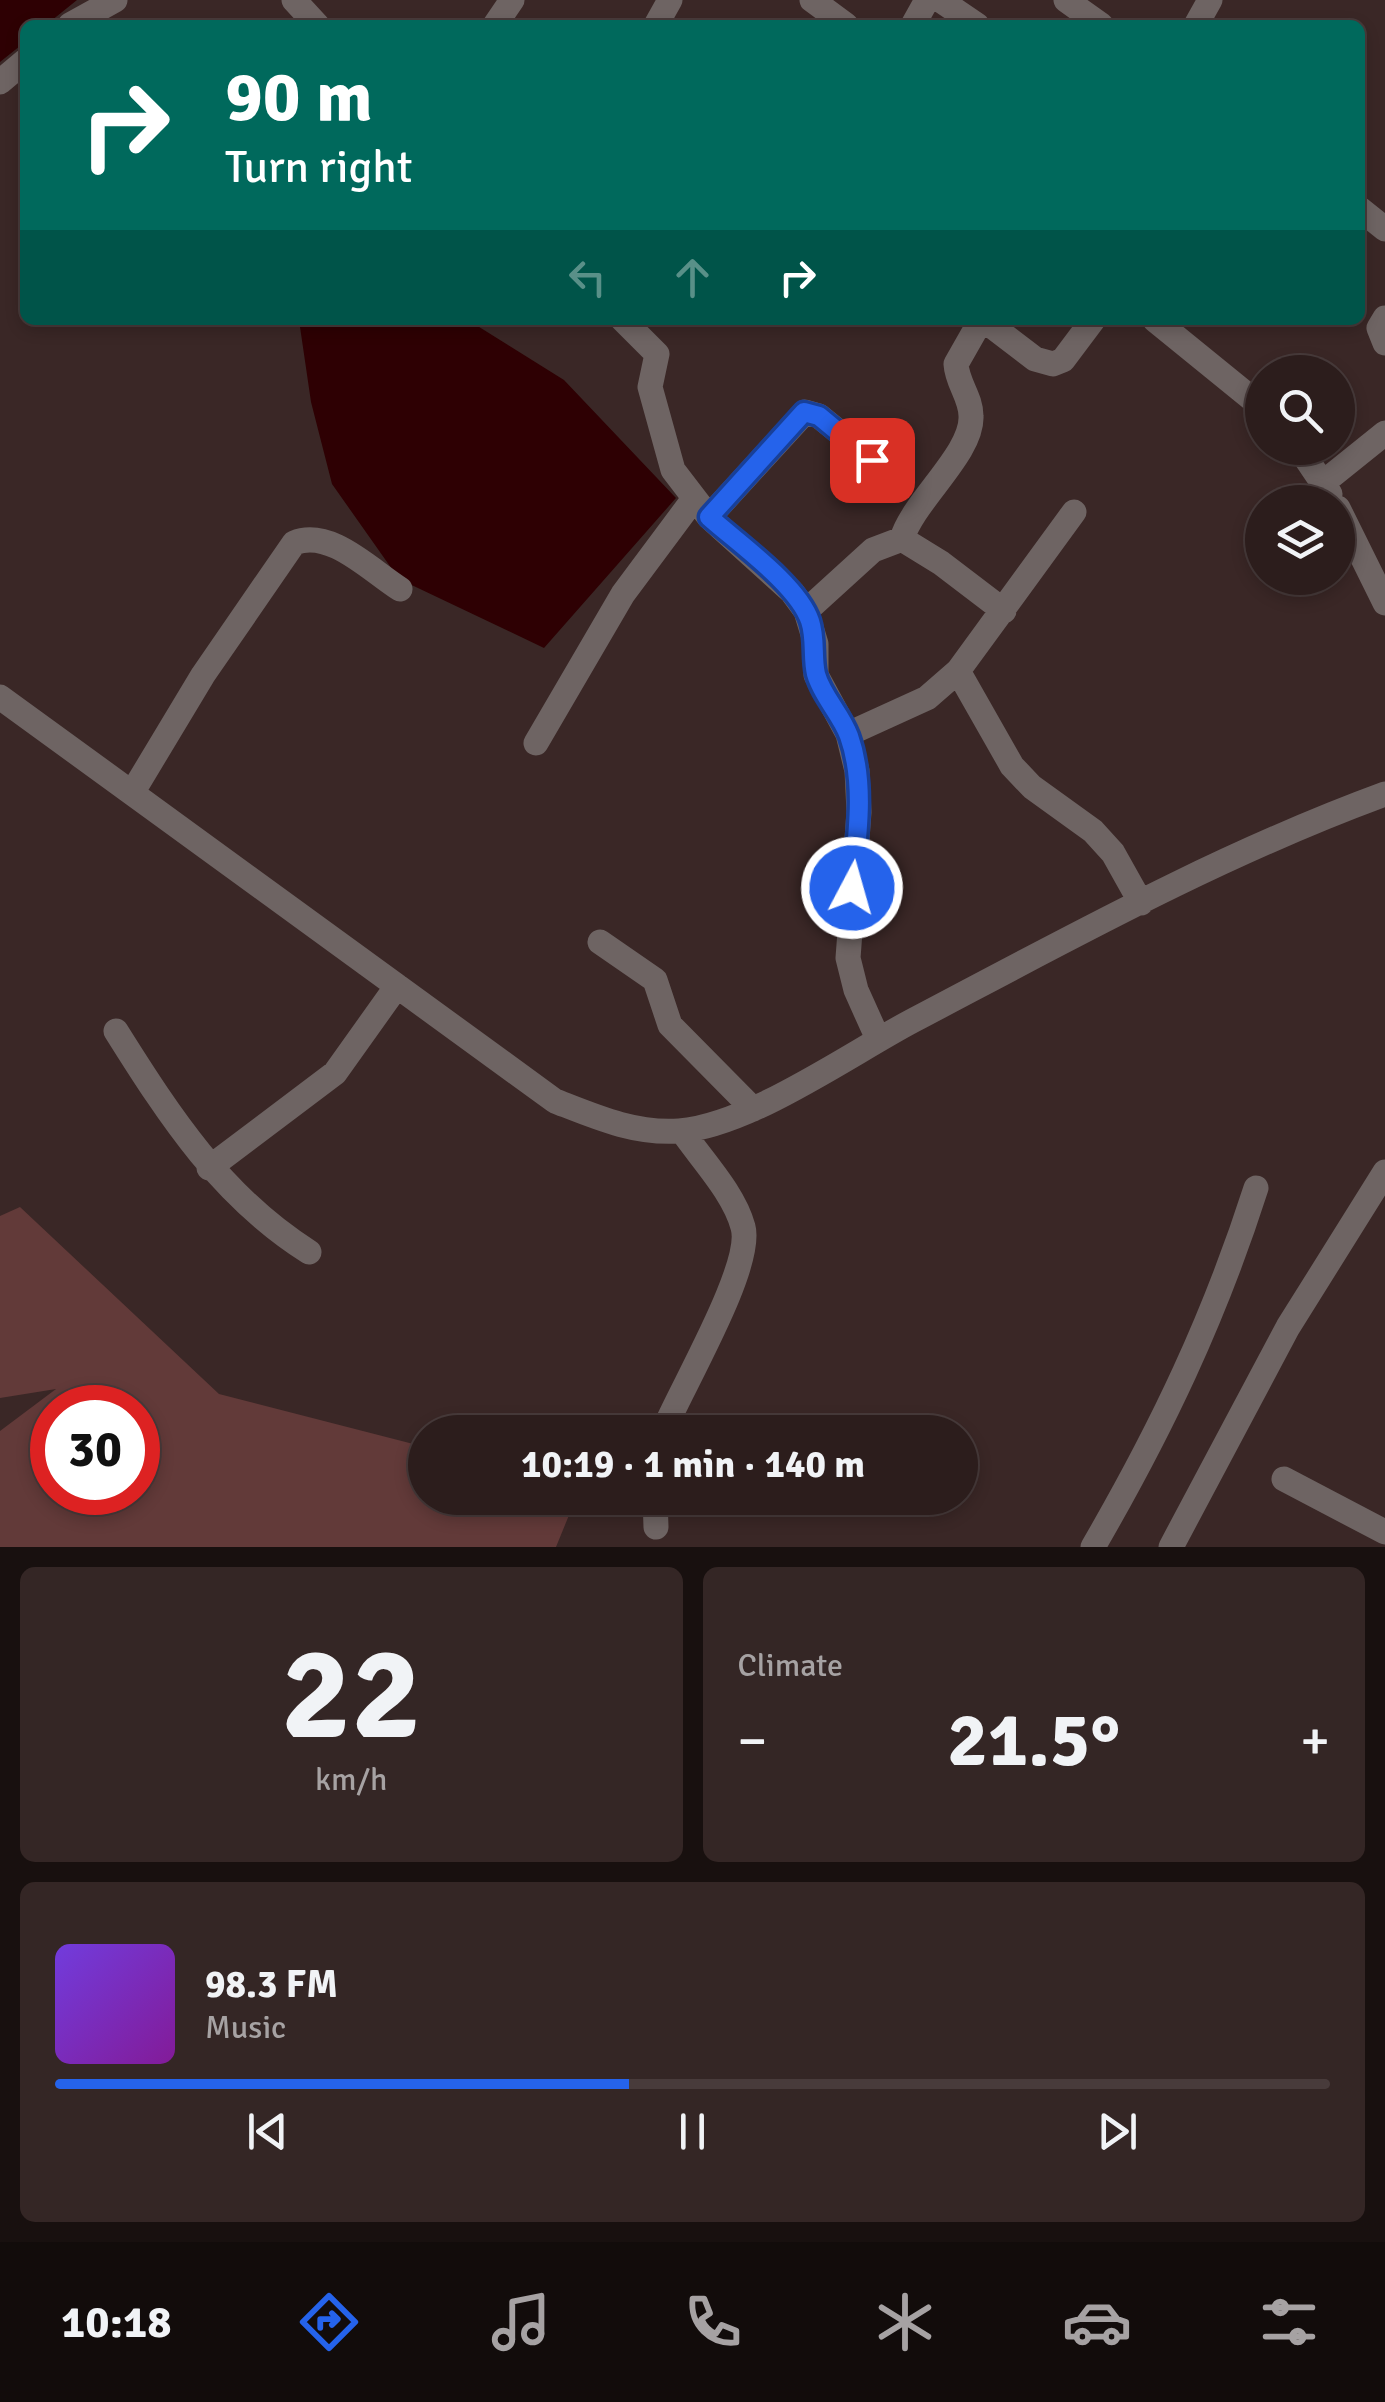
<!DOCTYPE html>
<meta charset="utf-8">
<style>
body{margin:0;font-family:Signika,sans-serif;background:#342625;color:#f1f3f6;height:100vh;display:flex;flex-direction:column;font-size:38px;white-space:nowrap}
*{box-sizing:border-box;margin:0}
p{font-size:32px;color:#a6a2a3}
.icon{flex:none;width:55px;height:55px;fill:none;stroke:currentColor;stroke-width:2;stroke-linecap:round;stroke-linejoin:round}
.map{position:relative;height:1547px;overflow:hidden}
.details{display:flex;flex-direction:column;gap:20px;padding:20px;background:#18100f;flex:1}
.details>*{flex:none}
.guide{position:absolute;left:20px;top:20px;width:1345px;height:305px;border-radius:15px;box-shadow:0 5px 15px #0003,0 0 0 2px #483b3b;background:#00695c;color:#fff;overflow:hidden}
.buttons{position:absolute;left:1245px;top:355px;display:grid;gap:20px}
.buttons a{display:grid;place-items:center;width:110px;height:110px;border-radius:50%;background:#2c1d1c;box-shadow:0 5px 15px #0003,0 0 0 2px #483b3b;font-size:50px}
.speed{position:absolute;left:30px;top:1385px;display:flex;gap:20px;font-size:50px;font-weight:700;text-align:center}
.speed>*{display:grid;place-content:center;width:130px;height:130px;border-radius:50%;background:#2c1d1c;box-shadow:0 5px 15px #0003,0 0 0 2px #483b3b;line-height:1}
.speed .limit{border:15px solid #d22;background:#fff;color:#111}
.pin{position:absolute;display:grid;place-items:center;width:85px;height:85px;color:#fff;margin:-42px;border-radius:20px;box-shadow:0 5px 15px #0006}
.me{position:absolute;width:110px;margin:-55px;rotate:6deg;stroke-linejoin:round;filter:drop-shadow(0 0 8px #0008)}
.turn{display:flex;align-items:center;gap:35px;height:210px;padding:0 40px;font-size:45px}
.turn .icon{width:130px;height:130px;stroke-width:2.5}
.turn b{display:block;font-size:70px;line-height:85px}
.lanes{display:flex;align-items:center;height:95px;padding:0 40px;background:#0003;justify-content:center;gap:50px;direction:ltr}
.lanes .off{opacity:.35}
.big{font-size:75px;font-weight:800;line-height:1.1}
.details .tile{flex:1;display:flex;flex-direction:column;justify-content:center;gap:15px;min-width:0;padding:0 35px;border-radius:15px;background:#342625}
.details .dial{align-items:center;gap:0}
.dial b{font-size:130px;line-height:1}
.song{display:flex;align-items:center;gap:30px}
.cover{width:120px;height:120px;border-radius:15px;background:linear-gradient(135deg,hsl(260 70% 55%),hsl(290 70% 35%))}
.played{height:10px;border-radius:5px;background:linear-gradient(90deg,#2563eb 45%,#483b3b 45%)}
.keys{display:flex;justify-content:space-around;direction:ltr}
.heat{display:flex;justify-content:space-between;align-items:center;font-size:55px;direction:ltr}
.details .tiles{flex:1;display:grid;gap:20px;grid-template-columns:1fr 1fr}
.tile:last-child{grid-column:span 2}
.trip{position:absolute;left:408px;top:1415px;width:570px;height:100px;border-radius:50px;background:#2c1d1c;box-shadow:0 5px 15px #0003,0 0 0 2px #483b3b;font-weight:800;line-height:100px;text-align:center}
.dock{display:flex;height:160px;justify-content:space-around;align-items:center;background:#120c0b;color:#a6a2a3}
.dock .icon{width:70px;height:70px}
.dock .selected{color:#2563eb}
.dock b{font-size:45px;color:#f1f3f6}
.map>svg:first-child{display:block}
.green{fill:#623a39;fill-rule:evenodd}
.water{fill:#2e0003}
.lines{fill:none;stroke-linecap:round;stroke-linejoin:round}
.minor{stroke:#6e6463;stroke-width:25}
.route-casing{stroke:#184099;stroke-width:25}
.route{stroke:#2563eb;stroke-width:18}
</style>
<div class="map">
<svg width="1385" height="1547" viewBox="0 0 1385 1547">
<rect width="100%" height="100%" fill="#3a2726"/>
<path class="green" d="M20,1207L219,1394L425,1447V1498H576L556,1547H0V1431L56,1389L0,1398V1216ZM52,1408H138V1492H52Z"/>
<path class="water" d="M0,0H77L46,25H25V42L0,62Z
M299,320H468L564,380L676,498L544,648L399,579L332,484L311,402Z"/>
<g class="lines">
<path class="minor" d="M294,0L317,25
M812,0L846,25
M940,0L977,25
M1066,0L1101,25
M70,25L115,0
M495,25L512,0
M656,25L670,0
M913,25L927,0
M1196,25L1210,0
M0,82L25,61
M1360,209L1385,229
M1385,318L1379,328L1385,343
M623,320L657,354L650,387L673,470L709,517L792,592L806,611L816,644V675L848,734L857,771L859,812L848,958L856,990L878,1039
M984,320L1035,359L1053,364L1063,360L1093,320
M1155,320L1262,407
M1299,448L1330,494
M1324,482L1385,433
M1338,508L1385,603
M709,517L805,412L819,416L872,459
M902,539C913,501 973,453 971,416C971,397 957,383 956,364L981,320
M806,611L873,550L902,539L941,563L1004,611
M958,671L1012,766L1032,787L1093,831L1113,853L1141,903
M0,697L555,1101C596,1117 634,1134 679,1131C750,1125 848,1055 912,1021C1066,940 1221,854 1385,794
M848,734L927,698L958,671L1074,512
M536,743L623,594L693,500
M132,793L203,675L294,543C330,528 370,570 400,589
M600,942L655,980L670,1025L753,1109
M116,1031C170,1117 222,1197 309,1252
M209,1168L335,1073L397,986
M663,1432C680,1390 754,1266 743,1227C734,1193 702,1160 682,1131
M1284,1479L1385,1532
M655,1498L656,1527
M1093,1547C1162,1428 1214,1319 1256,1188
M1171,1547L1288,1327L1385,1172"/>
</g>
<g class="lines">
<defs>
<path id="route" d="M852,888C857,839 866,784 849,736C841,714 822,696 816,674C812,657 816,639 810,621C798,585 738,543 709,517L804,412L819,416L872,460"/>
</defs>
<use href="#route" class="route-casing"/>
<use href="#route" class="route"/>
</g>
</svg>
<div class="buttons">
<a><svg class="icon" aria-label="search" viewBox="0 0 24 24"><circle cx="10" cy="10" r="6"/><path d="M15 15l6 6"/></svg></a>
<a><svg class="icon" aria-label="layers" viewBox="0 0 24 24"><path d="M12 4l9 5-9 5-9-5zM3 14l9 5 9-5"/></svg></a>
</div>
<div class="speed"><div class="limit">30</div></div>
<div class="pin" style="left:872px;top:460px;background:#d93025"><svg class="icon" aria-label="arrive" viewBox="0 0 24 24"><path d="M6 21V4h12l-3 4 3 4H6"/></svg></div>
<svg class="me" style="left:852px;top:888px" viewBox="-20 -20 40 40"><circle r="17" fill="#2563eb" stroke="#fff" stroke-width="3"/><path d="M0-11L8 9 0 5-8 9z" fill="#fff"/></svg>
<div class="trip">10:19 · 1 min · 140 m</div>
<div class="guide">
<div class="turn"><svg class="icon" aria-label="right" viewBox="0 0 24 24"><path d="M7 20v-9h11M14 6l5 5-5 5"/></svg><div><b>90 m</b>Turn right</div></div>
<div class="lanes"><svg class="icon off" aria-label="left" viewBox="0 0 24 24"><path d="M17 20v-9H6M10 6l-5 5 5 5"/></svg><svg class="icon off" aria-label="ahead" viewBox="0 0 24 24"><path d="M12 20V5M6 11l6-6 6 6"/></svg><svg class="icon" aria-label="right" viewBox="0 0 24 24"><path d="M7 20v-9h11M14 6l5 5-5 5"/></svg></div>
</div>
</div>
<section class="details">
<div class="tiles">
<div class="tile dial"><b>22</b><p>km/h</p></div>
<div class="tile"><p>Climate</p>
<div class="heat"><a>−</a><b class="big">21.5°</b><a>+</a></div>
</div>
<div class="tile">
<div class="song"><i class="cover"></i><div><b>98.3 FM</b><p>Music</p></div></div>
<div class="played"></div>
<div class="keys"><svg class="icon" aria-label="previous" viewBox="0 0 24 24"><path d="M18 5L8 12l10 7zM5 5v14"/></svg><svg class="icon" aria-label="pause" viewBox="0 0 24 24"><path d="M8 5v14M16 5v14"/></svg><svg class="icon" aria-label="next" viewBox="0 0 24 24"><path d="M6 5l10 7-10 7zM19 5v14"/></svg></div>
</div>
</div>
</section>
<nav class="dock">
<b>10:18</b>
<svg class="icon selected" aria-label="directions" viewBox="0 0 24 24"><path d="M12 3l9 9-9 9-9-9zM9 14v-3h6M13 9l2 2-2 2"/></svg>
<svg class="icon" aria-label="music" viewBox="0 0 24 24"><path d="M9 18V5l10-2v13"/><circle cx="6" cy="18" r="3"/><circle cx="16" cy="16" r="3"/></svg>
<svg class="icon" aria-label="phone" viewBox="0 0 24 24"><path d="M5 4h4l2 5-3 2q2 4 5 5l2-3 5 2v4C11 20 4 13 5 4z"/></svg>
<svg class="icon" aria-label="climate" viewBox="0 0 24 24"><path d="M12 3v18M4 7l16 10M4 17L20 7"/></svg>
<svg class="icon" aria-label="car" viewBox="0 0 24 24"><path d="M5 17H2v-5l4-1 3-4h7l3 4 3 1v5h-3M9 17h6M6 11h13"/><circle cx="7" cy="17" r="2"/><circle cx="17" cy="17" r="2"/></svg>
<svg class="icon" aria-label="filters" viewBox="0 0 24 24"><path d="M4 7h16M4 17h16"/><circle cx="9" cy="7" r="2"/><circle cx="15" cy="17" r="2"/></svg>
</nav>
